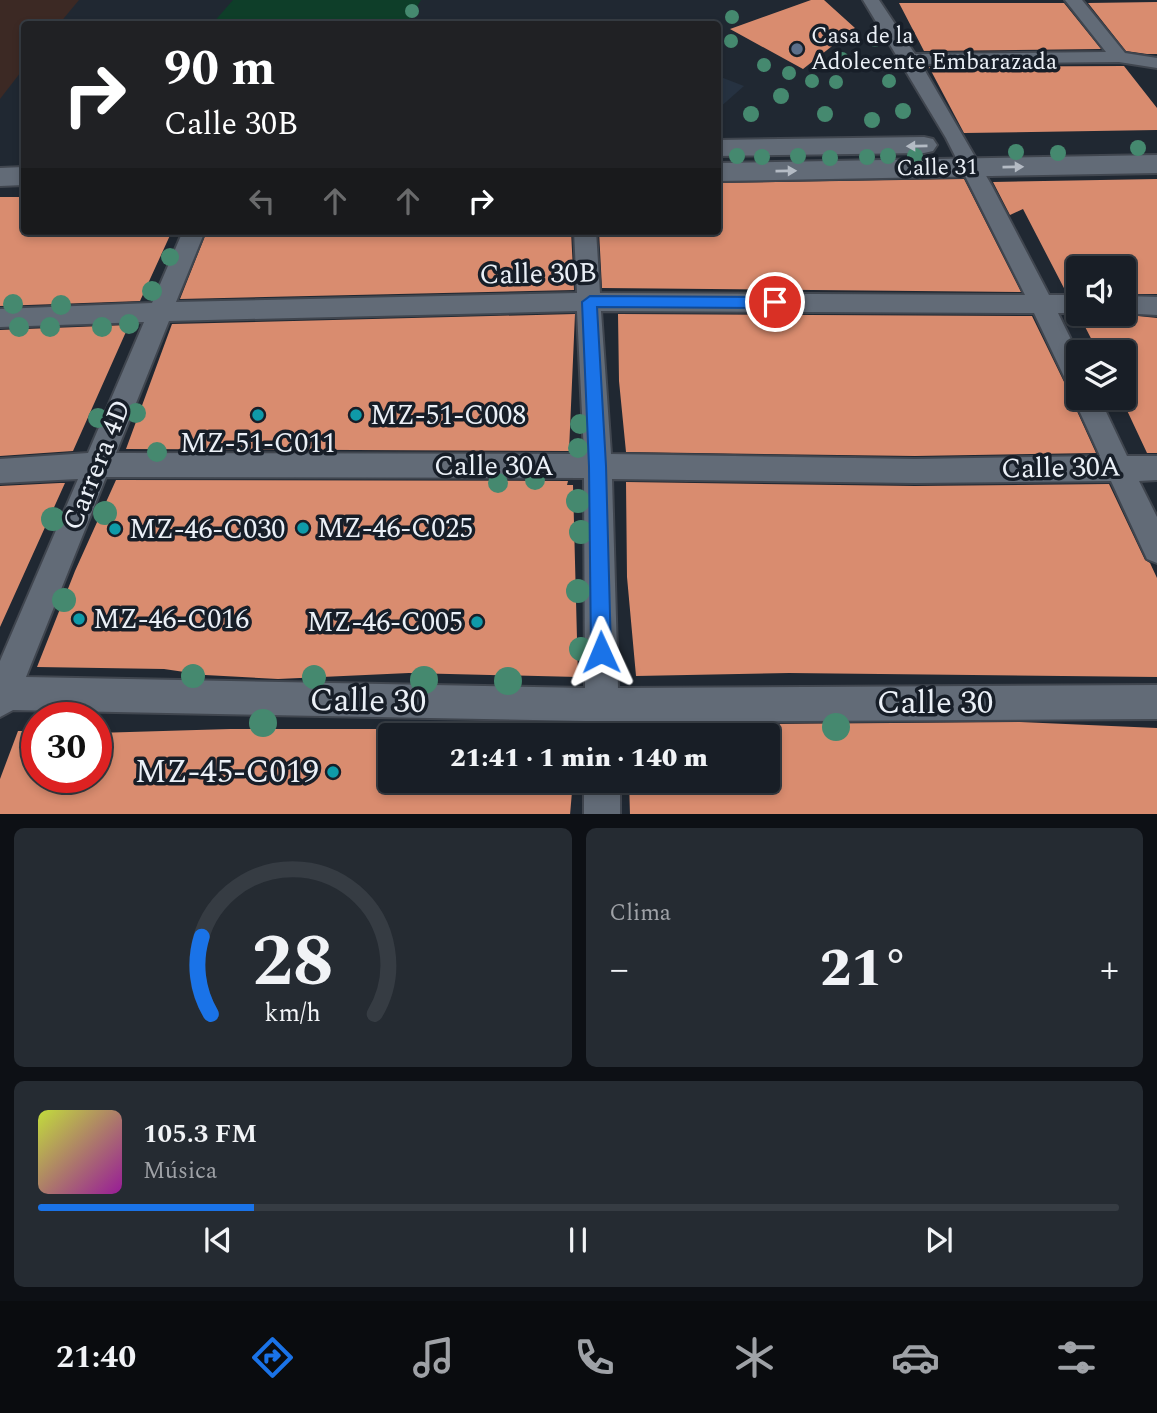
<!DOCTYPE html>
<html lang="es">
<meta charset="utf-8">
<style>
body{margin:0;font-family:Spectral,serif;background:#252b32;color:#f1f3f6;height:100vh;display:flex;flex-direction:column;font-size:26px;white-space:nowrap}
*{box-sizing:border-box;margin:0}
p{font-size:23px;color:#9fa2a7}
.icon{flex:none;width:38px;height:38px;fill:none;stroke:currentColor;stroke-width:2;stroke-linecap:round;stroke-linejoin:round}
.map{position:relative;height:814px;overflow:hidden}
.drawer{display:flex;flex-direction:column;gap:14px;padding:14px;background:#0d1015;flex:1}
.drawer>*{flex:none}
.hud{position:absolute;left:21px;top:21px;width:700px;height:214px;border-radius:7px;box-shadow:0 4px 10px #0003,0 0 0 2px #363c43;background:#202124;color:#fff;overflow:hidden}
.fabs{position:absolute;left:1066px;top:256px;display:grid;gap:14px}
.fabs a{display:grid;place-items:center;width:70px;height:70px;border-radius:7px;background:#181e26;box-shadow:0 4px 10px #0003,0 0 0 2px #363c43;font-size:35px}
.speed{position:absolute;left:21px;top:702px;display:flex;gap:14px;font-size:35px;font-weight:700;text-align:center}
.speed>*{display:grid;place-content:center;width:91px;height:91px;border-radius:50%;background:#181e26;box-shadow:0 4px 10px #0003,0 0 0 2px #363c43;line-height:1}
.speed .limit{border:10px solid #d22;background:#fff;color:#111}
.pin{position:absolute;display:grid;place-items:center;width:60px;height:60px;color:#fff;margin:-30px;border:4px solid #fff;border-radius:50%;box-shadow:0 2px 7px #0007}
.me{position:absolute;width:77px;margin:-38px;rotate:359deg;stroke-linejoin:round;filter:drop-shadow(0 0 5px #0008)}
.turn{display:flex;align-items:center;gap:24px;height:147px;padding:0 28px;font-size:32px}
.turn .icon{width:91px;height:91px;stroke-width:2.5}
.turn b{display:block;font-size:49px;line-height:60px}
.lanes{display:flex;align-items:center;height:66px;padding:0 28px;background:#0003;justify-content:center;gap:35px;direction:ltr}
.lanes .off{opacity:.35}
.big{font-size:52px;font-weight:800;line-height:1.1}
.drawer .card{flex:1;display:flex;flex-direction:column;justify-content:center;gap:10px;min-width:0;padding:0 24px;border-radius:10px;background:#252b32}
.drawer .dial{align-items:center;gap:0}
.dial svg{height:182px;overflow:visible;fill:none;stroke:#363c43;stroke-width:7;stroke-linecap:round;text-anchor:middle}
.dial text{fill:#f1f3f6;stroke:none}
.song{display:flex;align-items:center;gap:21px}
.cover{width:84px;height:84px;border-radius:10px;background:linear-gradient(135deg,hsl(70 70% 55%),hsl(300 70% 35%))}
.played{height:7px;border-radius:4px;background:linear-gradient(90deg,#1a73e8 20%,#363c43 20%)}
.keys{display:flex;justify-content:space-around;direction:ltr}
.heat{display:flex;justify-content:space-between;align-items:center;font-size:38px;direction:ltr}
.drawer .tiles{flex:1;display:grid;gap:14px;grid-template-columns:1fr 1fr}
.card:last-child{grid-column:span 2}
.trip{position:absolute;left:378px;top:723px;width:402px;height:70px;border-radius:7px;background:#181e26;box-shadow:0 4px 10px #0003,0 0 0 2px #363c43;font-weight:800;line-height:70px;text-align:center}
.tab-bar{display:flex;height:112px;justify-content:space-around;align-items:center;background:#0a0c0f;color:#9fa2a7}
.tab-bar .icon{width:49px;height:49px}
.tab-bar .current{color:#1a73e8}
.tab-bar b{font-size:32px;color:#f1f3f6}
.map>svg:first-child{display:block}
.built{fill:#263241}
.education{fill:#3c2924}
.green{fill:#0e3e29}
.building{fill:#d98c6f}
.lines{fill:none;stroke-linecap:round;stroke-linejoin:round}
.minor-casing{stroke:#40464f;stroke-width:4}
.tertiary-casing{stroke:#40464f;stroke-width:4}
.minor{fill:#626b77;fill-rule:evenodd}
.tertiary{fill:#626b77;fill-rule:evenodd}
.tree{fill:#45896f}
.oneway{fill:#b4bbc4}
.route{fill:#1a73e8;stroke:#114b97;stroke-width:2}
.service-dot{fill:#5c6f8a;stroke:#171e28;stroke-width:2.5}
.culture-dot{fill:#0f9aa8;stroke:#171e28;stroke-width:2.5}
.labels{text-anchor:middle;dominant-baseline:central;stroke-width:7;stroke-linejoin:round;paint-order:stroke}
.far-poi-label{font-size:23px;fill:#ebf0f7;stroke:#171e28;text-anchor:start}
.far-street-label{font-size:23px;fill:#ebf0f7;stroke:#171e28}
.street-label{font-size:28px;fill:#ebf0f7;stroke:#171e28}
.poi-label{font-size:28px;fill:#ebf0f7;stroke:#171e28;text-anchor:start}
.near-street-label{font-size:33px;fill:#ebf0f7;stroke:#171e28}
.near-poi-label{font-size:33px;fill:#ebf0f7;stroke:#171e28;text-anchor:end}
</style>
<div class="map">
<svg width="1157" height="815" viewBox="0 0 1157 815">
<rect width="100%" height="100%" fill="#202832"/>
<path class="built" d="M718,76L744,86L718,109Z"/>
<path class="education" d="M0,0H79L59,24H24V68L0,99Z"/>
<path class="green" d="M233,0H421L407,24H212Z"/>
<path class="building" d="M811,0H824L855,28L803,69L730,29Z
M1157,2V54H1147L1126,51L1088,3Z
M899,3H1064L1101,49L924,51Z
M1124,66L1157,108V130L964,133L929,67Z
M964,179L1021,292L602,288L599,231H718V183Z
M1157,179V294H1124V268H1078V292H1066L1023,209L1010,215L993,182Z
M0,197H24V231H172L140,301L0,306Z
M207,231H571L574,290L180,299Z
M575,314L569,451L126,449L172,324Z
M618,314L1032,316L1067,388L1072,393L1071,398L1096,453L915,456L626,452L619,381Z
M1119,314L1157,318V453H1147L1124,404V352H1098L1079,315Z
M129,325L73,451L0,456V330Z
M116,480L568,481L567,485H573L578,677L409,673L278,679L205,675L164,669L37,667L75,571Z
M626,482L915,486L1109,484L1145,560L1150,563L1157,578V677L789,673L636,676L627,577Z
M60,483H65L0,627V486Z
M1020,722L1157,728V815H630L629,780H768V724Z
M230,729H390V780H573L570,815H0V779L18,731H37V777H96V733Z"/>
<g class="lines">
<defs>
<path id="minor" d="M863,0H879L915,54L1106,52L1065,0H1082L1125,53L1157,58V68L1119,62L921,64L992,186L1049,295H1078V313H1058L1078,354V397H1099L1127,456H1157V480L1139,481L1157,517V563L1147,559L1111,481L915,483L612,479L618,688L1157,685V719L619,722V735H585V721L13,710L0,717V661L78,479L0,483V459L88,453L144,322L0,327V309L152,303L183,231H205L176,302L577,293L574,231H596L600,293L1025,295L946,138ZM577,311L584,454L116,453L169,321ZM601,311L1034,313L1069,387L1076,390L1073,397L1100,456L915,459L611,454ZM106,477L584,478L585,688L26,677Z
M1124,296L1157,297V315L1121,313H1124Z
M584,780H620V815H584Z"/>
<path id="tertiary" d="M924,137L933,139L937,145L933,151L924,153L718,156V140Z
M1157,155V173L718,181V163Z
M24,167V185L0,186V168Z"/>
</defs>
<use href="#minor" class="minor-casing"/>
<use href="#tertiary" class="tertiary-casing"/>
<use href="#minor" class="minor"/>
<use href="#tertiary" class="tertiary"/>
</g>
<g class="tree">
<circle cx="412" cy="11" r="7"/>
<circle cx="732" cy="17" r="7"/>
<circle cx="875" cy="40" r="7"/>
<circle cx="731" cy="41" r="7"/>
<circle cx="842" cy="59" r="7"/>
<circle cx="764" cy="65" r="7"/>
<circle cx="789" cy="73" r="7"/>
<circle cx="812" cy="81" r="7"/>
<circle cx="889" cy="81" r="7"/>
<circle cx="836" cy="82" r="7"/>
<circle cx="781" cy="96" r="8"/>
<circle cx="903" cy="111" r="8"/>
<circle cx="751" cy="114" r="8"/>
<circle cx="825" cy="114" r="8"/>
<circle cx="872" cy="120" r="8"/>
<circle cx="1138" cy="148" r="8"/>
<circle cx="1016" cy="152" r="8"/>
<circle cx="1058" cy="153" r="8"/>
<circle cx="737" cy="156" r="8"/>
<circle cx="798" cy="156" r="8"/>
<circle cx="888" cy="156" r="8"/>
<circle cx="915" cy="156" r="8"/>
<circle cx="762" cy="157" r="8"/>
<circle cx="867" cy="157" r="8"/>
<circle cx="830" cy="158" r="8"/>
<circle cx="170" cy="257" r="9"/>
<circle cx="152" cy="291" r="10"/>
<circle cx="13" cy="304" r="10"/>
<circle cx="61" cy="305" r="10"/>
<circle cx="129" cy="324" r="10"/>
<circle cx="19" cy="327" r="10"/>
<circle cx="50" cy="327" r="10"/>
<circle cx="102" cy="327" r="10"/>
<circle cx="136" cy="413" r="10"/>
<circle cx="98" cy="418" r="10"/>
<circle cx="580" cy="424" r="10"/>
<circle cx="578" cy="448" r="10"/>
<circle cx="157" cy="452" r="10"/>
<circle cx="535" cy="480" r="10"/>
<circle cx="498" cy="483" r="10"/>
<circle cx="578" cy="501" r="12"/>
<circle cx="105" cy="513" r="12"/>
<circle cx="53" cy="519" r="12"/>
<circle cx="581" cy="532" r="12"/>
<circle cx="578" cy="591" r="12"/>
<circle cx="64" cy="600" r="12"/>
<circle cx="581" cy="649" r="12"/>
<circle cx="193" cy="676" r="12"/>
<circle cx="314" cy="677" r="12"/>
<circle cx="424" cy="680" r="14"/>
<circle cx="508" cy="681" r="14"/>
<circle cx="263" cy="723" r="14"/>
<circle cx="836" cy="727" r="14"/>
</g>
<defs><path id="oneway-solid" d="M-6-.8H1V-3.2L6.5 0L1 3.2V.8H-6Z" transform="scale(1.75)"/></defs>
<g class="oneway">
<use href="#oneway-solid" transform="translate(917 146) rotate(179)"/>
<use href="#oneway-solid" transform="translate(1013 167) rotate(-1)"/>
<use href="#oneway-solid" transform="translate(786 171) rotate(-1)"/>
</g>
<path class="route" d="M590,296L775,297L783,302L775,308L597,307L606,466L611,652L608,659L601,662L594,659L591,652L589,466L582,302Z"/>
<circle class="service-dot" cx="797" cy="49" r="7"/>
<g class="culture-dot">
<circle cx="258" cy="415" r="7"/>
<circle cx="356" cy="415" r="7"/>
<circle cx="303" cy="528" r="7"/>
<circle cx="115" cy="529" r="7"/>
<circle cx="79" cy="619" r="7"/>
<circle cx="477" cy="622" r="7"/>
<circle cx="333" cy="772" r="7"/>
</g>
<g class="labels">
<g class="far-poi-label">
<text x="811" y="36">Casa de la<tspan x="811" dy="26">Adolecente Embarazada</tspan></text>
</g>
<g class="far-street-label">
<text transform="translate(937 168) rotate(-1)">Calle 31</text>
</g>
<g class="street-label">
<text transform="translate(538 274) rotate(-1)">Calle 30B</text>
<text transform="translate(97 465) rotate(-68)">Carrera 4D</text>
<text x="494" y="466">Calle 30A</text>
<text transform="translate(1061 468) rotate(-1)">Calle 30A</text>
</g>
<g class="poi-label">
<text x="370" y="415">MZ-51-C008</text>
<text x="258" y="443" text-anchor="middle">MZ-51-C011</text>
<text x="317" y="528">MZ-46-C025</text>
<text x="129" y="529">MZ-46-C030</text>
<text x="93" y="619">MZ-46-C016</text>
<text x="463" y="622" text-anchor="end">MZ-46-C005</text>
</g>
<g class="near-street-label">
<text transform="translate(368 701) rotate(1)">Calle 30</text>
<text x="935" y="703">Calle 30</text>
</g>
<g class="near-poi-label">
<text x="319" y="772">MZ-45-C019</text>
</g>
</g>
</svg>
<div class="fabs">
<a><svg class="icon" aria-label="sound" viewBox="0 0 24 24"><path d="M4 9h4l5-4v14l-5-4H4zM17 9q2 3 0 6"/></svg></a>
<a><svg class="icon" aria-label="layers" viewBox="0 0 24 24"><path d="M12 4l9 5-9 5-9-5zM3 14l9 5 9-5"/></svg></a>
</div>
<div class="speed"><div class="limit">30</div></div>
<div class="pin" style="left:775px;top:302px;background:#d93025"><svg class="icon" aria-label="arrive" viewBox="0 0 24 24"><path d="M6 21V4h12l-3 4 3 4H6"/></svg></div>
<svg class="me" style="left:601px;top:652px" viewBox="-20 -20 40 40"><path d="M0-17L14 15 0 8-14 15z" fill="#1a73e8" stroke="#fff" stroke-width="4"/></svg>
<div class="trip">21:41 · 1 min · 140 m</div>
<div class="hud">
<div class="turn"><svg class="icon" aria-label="right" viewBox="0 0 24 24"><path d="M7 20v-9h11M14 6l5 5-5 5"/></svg><div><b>90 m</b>Calle 30B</div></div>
<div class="lanes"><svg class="icon off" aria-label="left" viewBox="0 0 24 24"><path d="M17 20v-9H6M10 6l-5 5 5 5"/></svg><svg class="icon off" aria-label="ahead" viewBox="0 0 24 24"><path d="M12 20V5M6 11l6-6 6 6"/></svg><svg class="icon off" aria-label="ahead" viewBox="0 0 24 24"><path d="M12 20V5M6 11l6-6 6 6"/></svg><svg class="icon" aria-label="right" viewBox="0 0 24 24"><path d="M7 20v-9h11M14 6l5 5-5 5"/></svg></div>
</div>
</div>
<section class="drawer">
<div class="tiles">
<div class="card dial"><svg viewBox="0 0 100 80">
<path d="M14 69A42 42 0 1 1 86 69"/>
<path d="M14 69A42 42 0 0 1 10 35" stroke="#1a73e8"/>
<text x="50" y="56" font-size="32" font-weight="700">28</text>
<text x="50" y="72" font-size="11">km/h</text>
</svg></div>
<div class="card"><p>Clima</p>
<div class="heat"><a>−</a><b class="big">21°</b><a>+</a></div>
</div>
<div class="card">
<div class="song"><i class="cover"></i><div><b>105.3 FM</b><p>Música</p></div></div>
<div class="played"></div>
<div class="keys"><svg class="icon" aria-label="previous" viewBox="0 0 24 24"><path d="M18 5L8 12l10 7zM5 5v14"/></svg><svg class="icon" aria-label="pause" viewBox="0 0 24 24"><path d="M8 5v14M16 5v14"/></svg><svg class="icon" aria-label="next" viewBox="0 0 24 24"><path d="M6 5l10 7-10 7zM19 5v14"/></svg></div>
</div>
</div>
</section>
<nav class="tab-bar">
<b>21:40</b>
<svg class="icon current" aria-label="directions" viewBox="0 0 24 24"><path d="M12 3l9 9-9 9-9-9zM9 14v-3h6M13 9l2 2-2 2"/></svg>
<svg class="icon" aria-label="music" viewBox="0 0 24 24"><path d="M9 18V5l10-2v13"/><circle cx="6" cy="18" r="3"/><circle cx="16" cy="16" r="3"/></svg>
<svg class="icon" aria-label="phone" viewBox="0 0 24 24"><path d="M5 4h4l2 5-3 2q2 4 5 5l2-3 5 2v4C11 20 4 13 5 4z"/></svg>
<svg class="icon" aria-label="climate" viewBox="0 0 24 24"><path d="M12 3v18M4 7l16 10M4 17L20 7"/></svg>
<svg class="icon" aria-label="car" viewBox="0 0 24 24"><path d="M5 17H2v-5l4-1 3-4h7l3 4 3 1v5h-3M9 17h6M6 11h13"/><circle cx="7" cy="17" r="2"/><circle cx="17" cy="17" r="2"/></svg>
<svg class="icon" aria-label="filters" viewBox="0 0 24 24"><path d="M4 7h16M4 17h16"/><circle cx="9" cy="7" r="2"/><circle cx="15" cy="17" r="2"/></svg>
</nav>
